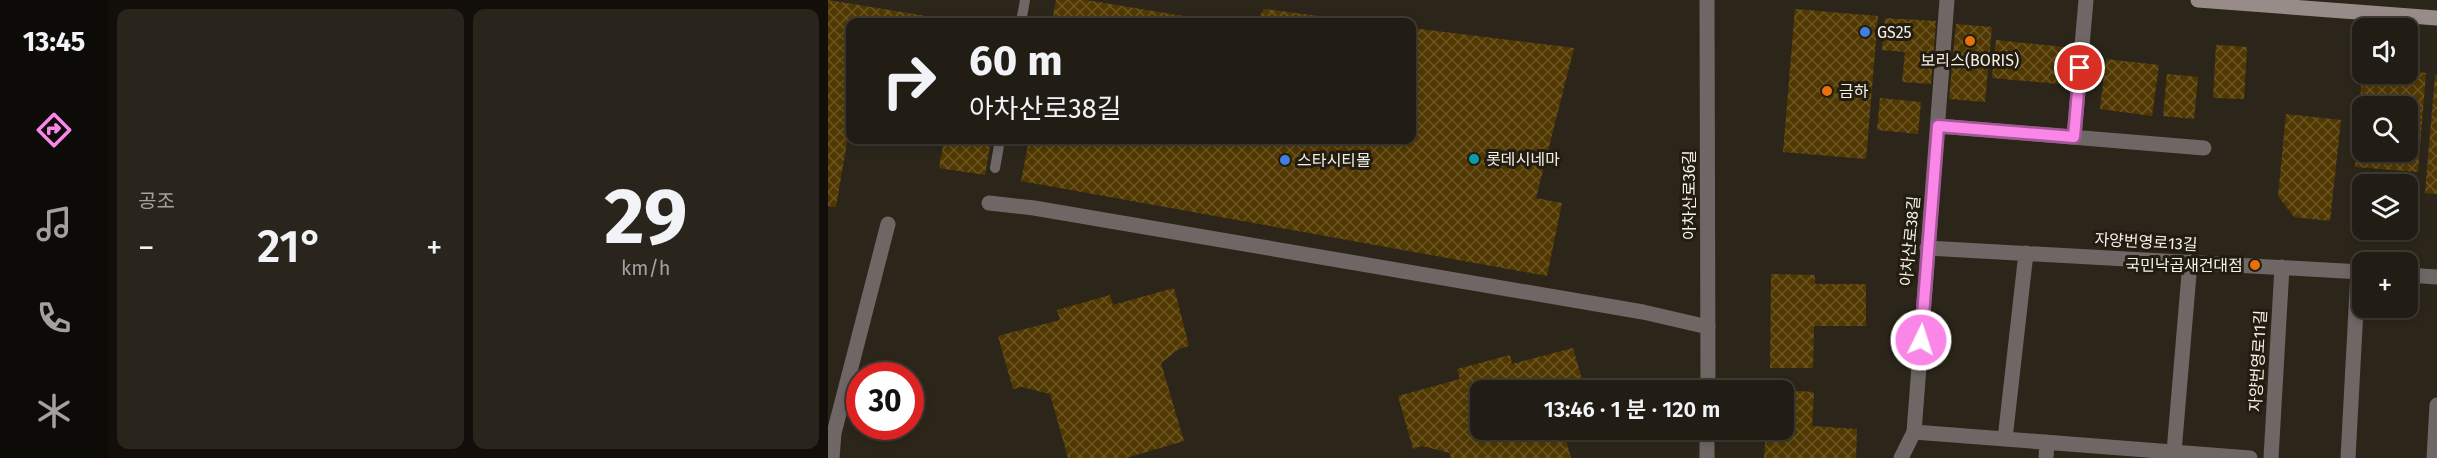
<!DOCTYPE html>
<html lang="ko">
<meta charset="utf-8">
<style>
body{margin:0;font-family:"Fira Sans","Noto Sans KR",sans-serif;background:#29251d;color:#f1f3f6;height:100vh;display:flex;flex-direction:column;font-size:22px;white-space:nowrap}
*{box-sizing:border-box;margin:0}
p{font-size:20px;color:#a2a1a0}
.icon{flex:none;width:33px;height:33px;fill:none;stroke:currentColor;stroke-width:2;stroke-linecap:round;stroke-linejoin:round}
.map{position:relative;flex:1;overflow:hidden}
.drawer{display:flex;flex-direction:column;gap:9px;padding:9px;background:#120f0b;width:720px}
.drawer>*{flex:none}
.banner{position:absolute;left:18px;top:18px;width:570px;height:126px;border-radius:12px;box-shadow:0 3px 9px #0003,0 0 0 2px #3e3a34;background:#211c14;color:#f1f3f6;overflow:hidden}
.controls{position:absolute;left:1524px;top:18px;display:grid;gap:12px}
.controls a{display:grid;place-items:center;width:66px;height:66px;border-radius:12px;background:#211c14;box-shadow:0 3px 9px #0003,0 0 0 2px #3e3a34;font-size:30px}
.speed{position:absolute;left:18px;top:362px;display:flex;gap:12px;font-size:30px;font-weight:700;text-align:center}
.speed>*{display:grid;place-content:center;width:78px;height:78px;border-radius:50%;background:#211c14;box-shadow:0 3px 9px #0003,0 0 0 2px #3e3a34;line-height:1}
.speed .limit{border:9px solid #d22;background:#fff;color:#111}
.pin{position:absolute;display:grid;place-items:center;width:51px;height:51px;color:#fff;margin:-26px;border:3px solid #fff;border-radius:50%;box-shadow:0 2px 6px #0007}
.me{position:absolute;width:66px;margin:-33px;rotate:4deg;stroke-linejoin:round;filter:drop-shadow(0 0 4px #0008)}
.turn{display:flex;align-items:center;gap:21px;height:126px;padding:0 24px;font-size:27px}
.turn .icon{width:78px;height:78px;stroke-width:2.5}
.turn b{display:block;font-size:42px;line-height:51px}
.big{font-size:45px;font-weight:600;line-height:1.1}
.drawer .widget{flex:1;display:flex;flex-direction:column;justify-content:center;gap:9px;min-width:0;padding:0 21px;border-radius:12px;background:#29251d}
.drawer .dial{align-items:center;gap:0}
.dial b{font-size:78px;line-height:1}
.heat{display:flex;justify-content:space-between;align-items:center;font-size:33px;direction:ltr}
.drawer .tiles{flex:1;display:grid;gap:9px;grid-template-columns:repeat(2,1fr)}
.trip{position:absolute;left:642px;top:380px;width:324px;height:60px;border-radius:12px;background:#211c14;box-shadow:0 3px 9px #0003,0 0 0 2px #3e3a34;font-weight:600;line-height:60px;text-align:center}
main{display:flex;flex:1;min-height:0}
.dock{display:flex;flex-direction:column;width:108px;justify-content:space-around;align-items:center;background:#0d0b08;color:#a2a1a0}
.dock .icon{width:42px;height:42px}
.dock .current{color:#fa87e7}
.dock b{font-size:27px;color:#f1f3f6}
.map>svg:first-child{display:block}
.building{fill:url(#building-cross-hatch);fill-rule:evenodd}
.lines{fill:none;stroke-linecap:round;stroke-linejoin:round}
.service{stroke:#6f6766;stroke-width:10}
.minor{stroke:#6f6766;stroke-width:15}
.tertiary{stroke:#6f6766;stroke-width:15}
.secondary{stroke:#988c89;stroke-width:15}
.route-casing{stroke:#a25896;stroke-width:15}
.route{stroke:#fa87e7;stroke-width:10}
.shop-dot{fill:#3f7fe0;stroke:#221c11;stroke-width:2}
.food-dot{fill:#e8710a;stroke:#221c11;stroke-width:2}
.culture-dot{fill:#0f9aa8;stroke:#221c11;stroke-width:2}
.labels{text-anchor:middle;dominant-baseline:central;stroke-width:6;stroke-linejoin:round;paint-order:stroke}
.poi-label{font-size:16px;fill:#f5f1e9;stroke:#221c11;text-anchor:start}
.street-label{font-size:16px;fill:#f5f1e9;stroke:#221c11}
</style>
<main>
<nav class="dock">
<b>13:45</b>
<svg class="icon current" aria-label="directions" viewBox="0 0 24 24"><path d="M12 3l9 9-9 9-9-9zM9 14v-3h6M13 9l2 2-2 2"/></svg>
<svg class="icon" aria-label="music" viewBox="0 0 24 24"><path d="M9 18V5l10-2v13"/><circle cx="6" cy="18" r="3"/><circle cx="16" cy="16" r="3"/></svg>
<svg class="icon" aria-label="phone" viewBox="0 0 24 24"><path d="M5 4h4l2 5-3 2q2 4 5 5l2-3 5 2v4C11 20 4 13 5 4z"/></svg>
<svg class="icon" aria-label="climate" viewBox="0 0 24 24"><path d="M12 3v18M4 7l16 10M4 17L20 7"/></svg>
</nav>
<section class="drawer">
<div class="tiles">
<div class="widget"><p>공조</p>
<div class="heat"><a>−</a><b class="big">21°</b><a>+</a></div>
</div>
<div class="widget dial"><b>29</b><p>km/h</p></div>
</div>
</section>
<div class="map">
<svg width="1609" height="458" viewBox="0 0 1609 458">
<defs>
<pattern id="building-cross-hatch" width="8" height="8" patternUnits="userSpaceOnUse" patternTransform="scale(1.5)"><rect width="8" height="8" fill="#503800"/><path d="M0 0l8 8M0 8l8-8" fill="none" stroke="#6a5525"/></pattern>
</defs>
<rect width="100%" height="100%" fill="#2c261a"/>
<path class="building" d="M0,0L129,21L22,22V124L8,207L0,206Z
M228,0H258L392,22H224Z
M436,9L530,21V22H428Z
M967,9L1050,16L1038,159L955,152Z
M1057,18L1108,21L1103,84L1074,82L1077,52L1054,50Z
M1128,24L1164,27L1157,102L1121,99Z
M584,28L746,48L708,198L734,203L719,276L193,181L201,140H584Z
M1168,40L1246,48L1243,85L1164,78Z
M1388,45L1419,47L1416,99L1385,98Z
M1278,59L1331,65L1324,116L1272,109Z
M1580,71L1598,73L1590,172L1527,167L1534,74H1580ZM1534,106H1580V152H1534Z
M1339,74L1370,77L1366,119L1335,116Z
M1607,75H1609V194L1597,193Z
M1052,98L1093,102L1090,134L1049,130Z
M1458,114L1513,120L1502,221L1466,217L1450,196Z
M116,140H163L157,175L111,168Z
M943,274L987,275V284H1038V326H986L985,368H942Z
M346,288L361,346L351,349L333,363L356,441L298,458H240L222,394L194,387L185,389L170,336L232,320L229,310L282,295L285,305Z
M745,348L757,390H652V429H735L743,458H623L622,453L594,446L585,449L570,396L632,379L629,369L682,355L684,364Z
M956,390L986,392L984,426L1029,429L1028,458H936L938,429H956Z"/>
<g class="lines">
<path class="service" d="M193,22L197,0
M167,168L172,140"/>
<path class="minor" d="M1110,126L1376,148
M1246,137L1258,0
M161,203L206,208L815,312L880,327
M1099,248L1534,272
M1580,275L1609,277
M1086,432L1422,458
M1177,439L1198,253
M1346,452L1362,262
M4,458L6,433L60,224
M1073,458L1086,432L1119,0
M1218,458L1219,442
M1443,458L1454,267
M1520,458L1530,272
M1606,458L1609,405"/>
<path class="tertiary" d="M879,0L880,390
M879,458V429"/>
<path class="secondary" d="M1370,0L1609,18"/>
</g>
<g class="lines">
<defs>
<path id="route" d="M1093,340L1110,126L1246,137L1252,68"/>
</defs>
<use href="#route" class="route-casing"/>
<use href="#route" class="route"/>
</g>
<g class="shop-dot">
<circle cx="1037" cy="32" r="6"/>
<circle cx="457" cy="160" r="6"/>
</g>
<g class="food-dot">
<circle cx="1142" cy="41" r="6"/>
<circle cx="999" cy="91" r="6"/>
<circle cx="1427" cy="265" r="6"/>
</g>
<circle class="culture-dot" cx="646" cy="159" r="6"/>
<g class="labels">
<g class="poi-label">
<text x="1049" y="32">GS25</text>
<text x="1142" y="60" text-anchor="middle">보리스(BORIS)</text>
<text x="1011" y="91">금하</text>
<text x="658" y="159">롯데시네마</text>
<text x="469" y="160">스타시티몰</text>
<text x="1415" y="265" text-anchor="end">국민낙곱새건대점</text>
</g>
<g class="street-label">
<text transform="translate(861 195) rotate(-90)">아차산로36길</text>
<text transform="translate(1082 241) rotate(-85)">아차산로38길</text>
<text transform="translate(1318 242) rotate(3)">자양번영로13길</text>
<text transform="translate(1430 361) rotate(-87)">자양번영로11길</text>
</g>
</g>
</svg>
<div class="controls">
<a><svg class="icon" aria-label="sound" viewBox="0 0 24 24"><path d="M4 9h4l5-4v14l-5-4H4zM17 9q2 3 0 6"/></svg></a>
<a><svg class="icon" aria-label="search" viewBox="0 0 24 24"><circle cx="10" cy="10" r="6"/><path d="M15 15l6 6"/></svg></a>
<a><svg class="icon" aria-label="layers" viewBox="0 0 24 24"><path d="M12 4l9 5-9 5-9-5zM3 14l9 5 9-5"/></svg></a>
<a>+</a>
</div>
<div class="speed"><div class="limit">30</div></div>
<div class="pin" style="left:1252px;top:68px;background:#d93025"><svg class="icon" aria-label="arrive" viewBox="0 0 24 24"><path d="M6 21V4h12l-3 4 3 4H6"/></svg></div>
<svg class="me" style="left:1093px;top:340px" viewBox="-20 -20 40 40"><circle r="17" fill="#fa87e7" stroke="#fff" stroke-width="3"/><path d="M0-11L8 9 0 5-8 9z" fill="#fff"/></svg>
<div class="trip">13:46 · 1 분 · 120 m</div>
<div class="banner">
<div class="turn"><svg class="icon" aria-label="right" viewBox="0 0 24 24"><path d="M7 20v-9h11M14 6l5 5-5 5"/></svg><div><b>60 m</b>아차산로38길</div></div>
</div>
</div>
</main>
